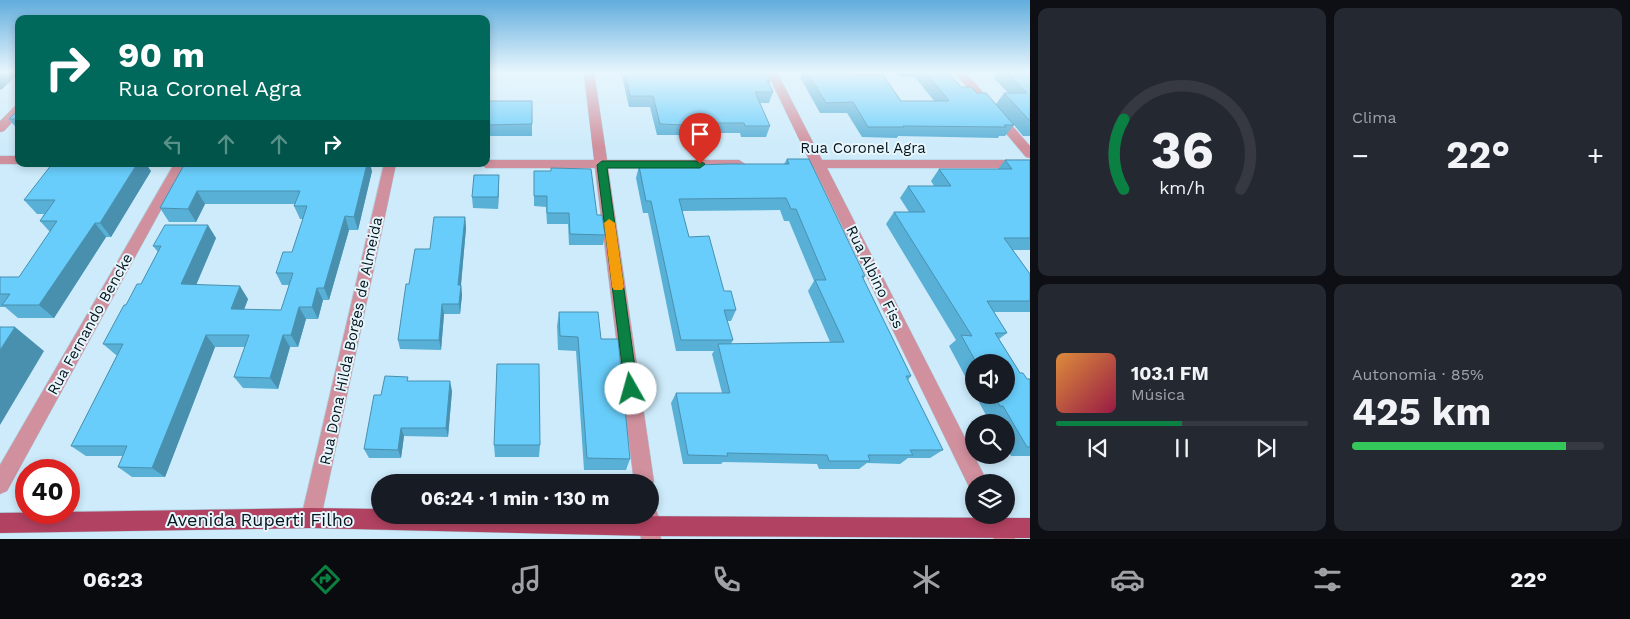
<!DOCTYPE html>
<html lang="pt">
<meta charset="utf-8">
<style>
body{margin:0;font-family:"Work Sans",sans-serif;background:#242831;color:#f1f3f6;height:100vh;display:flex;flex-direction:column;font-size:19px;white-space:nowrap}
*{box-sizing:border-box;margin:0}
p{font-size:16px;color:#9ea1a6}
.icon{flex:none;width:28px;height:28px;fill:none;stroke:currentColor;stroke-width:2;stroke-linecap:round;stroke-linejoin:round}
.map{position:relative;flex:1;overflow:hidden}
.details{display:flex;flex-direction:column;gap:8px;padding:8px;background:#0d0f14;width:600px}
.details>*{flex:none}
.hud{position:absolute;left:15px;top:15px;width:475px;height:152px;border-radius:10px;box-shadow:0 2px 8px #0003;background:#00695c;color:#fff;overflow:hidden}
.tools{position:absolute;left:965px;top:354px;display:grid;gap:10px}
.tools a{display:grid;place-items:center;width:50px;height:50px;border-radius:50%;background:#171b24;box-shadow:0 2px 8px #0003;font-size:25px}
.speed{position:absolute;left:15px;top:459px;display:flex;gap:10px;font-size:25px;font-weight:700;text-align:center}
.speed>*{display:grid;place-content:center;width:65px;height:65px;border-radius:50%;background:#171b24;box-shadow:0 2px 8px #0003;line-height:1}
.speed .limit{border:8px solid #d22;background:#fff;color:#111}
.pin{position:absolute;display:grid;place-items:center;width:42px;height:42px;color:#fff;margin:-51px -21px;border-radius:50% 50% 50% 0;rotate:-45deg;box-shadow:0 0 5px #0007}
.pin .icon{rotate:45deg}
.me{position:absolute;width:55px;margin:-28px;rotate:353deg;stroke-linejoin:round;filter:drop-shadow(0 0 4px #0008)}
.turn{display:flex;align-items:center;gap:18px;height:105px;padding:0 20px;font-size:22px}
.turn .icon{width:65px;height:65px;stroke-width:2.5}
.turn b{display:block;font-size:35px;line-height:42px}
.lanes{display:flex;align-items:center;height:48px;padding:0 20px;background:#0003;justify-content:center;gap:25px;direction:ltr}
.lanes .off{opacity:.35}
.big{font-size:38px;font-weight:700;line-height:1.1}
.details .card{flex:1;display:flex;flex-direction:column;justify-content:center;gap:8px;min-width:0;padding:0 18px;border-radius:10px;background:#242831}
.details .dial{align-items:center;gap:0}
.dial svg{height:130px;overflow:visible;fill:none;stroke:#363941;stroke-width:7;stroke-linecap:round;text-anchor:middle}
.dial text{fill:#f1f3f6;stroke:none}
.song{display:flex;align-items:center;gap:15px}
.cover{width:60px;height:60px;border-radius:8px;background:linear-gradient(135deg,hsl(30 70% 55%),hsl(340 70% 35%))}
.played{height:5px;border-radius:2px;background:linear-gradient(90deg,#0b8043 50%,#363941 50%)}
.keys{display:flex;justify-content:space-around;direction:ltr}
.heat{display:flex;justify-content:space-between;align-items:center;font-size:28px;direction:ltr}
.charge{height:8px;border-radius:4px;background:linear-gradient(90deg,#34c759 85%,#363941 0)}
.details .tiles{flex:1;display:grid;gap:8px;grid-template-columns:repeat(2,1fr)}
.trip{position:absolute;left:371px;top:474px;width:288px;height:50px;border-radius:25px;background:#171b24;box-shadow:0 2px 8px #0003;font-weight:700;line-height:50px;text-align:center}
.menu{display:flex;height:80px;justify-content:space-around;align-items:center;background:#090b0e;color:#9ea1a6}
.menu .icon{width:35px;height:35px}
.menu .on{color:#0b8043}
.menu b{font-size:22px;color:#f1f3f6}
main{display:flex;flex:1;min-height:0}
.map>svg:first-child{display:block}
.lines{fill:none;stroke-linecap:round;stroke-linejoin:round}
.minor-casing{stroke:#adc9d7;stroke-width:1}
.major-casing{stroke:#adc9d7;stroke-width:1}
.minor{fill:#d0909d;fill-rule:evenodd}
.major{fill:#b14261;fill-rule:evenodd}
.wall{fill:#59b0d7;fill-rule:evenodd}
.shaded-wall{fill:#4990af}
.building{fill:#68cdfa;stroke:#4990af}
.route{fill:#0b8043;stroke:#07532c}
.slow{fill:#f59e0b}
.labels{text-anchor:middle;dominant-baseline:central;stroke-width:4;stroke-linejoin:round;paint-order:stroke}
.street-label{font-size:15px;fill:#07151b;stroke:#e7f6fd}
.near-street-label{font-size:18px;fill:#07151b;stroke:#e7f6fd}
</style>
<main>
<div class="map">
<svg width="1030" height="539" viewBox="0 0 1030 539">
<rect width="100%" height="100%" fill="#cdebfb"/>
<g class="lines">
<defs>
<path id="minor" d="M584,72H594L607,160H739L745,164L739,168H608L654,482L650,489V482H634L595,168H486L480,164H486V160H594Z
M767,72H777L822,160H1030V168H827L984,475L987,482H974V490L970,489L814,168H792L786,164L792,160H809Z
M954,72H965L1030,146V158L1026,157Z
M19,105V115L4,131L0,132V121L15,106Z
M0,156H19V164H21H0Z
M174,164H186L7,491L0,494V465Z
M384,164H396L321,518L318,525L311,528L304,525L301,518Z
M650,506L655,508L658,515L661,539H641L638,515H650Z
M983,515H1004L1015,539H994Z"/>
<path id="major" d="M311,508L380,509V515L1030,518V538L649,536L311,528L0,533V513Z"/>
</defs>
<use href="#minor" class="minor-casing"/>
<use href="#major" class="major-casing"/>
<use href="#minor" class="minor"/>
<use href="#major" class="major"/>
</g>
<path class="wall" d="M621,72H766L771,80L769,84L773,92L769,103H760L770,126L766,137H741L740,133H681V135H657L650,107H629Z
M802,72H852L854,75L901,101H934L915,77H899L895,72H948L961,87L977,93L996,104L1004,93H1008L994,78L998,72H1030V136H1023L1014,125L1005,136H999L998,138L898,136L897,138L862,137L847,113H820L800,77Z
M486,101L532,124V136H486Z
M9,119H19V130H18Z
M787,159L865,276L863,279L911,376L908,380L943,450L930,458H908L900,464L867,463L859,469H819L817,464L723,462L721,464H683L671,403L676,393H722L712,354L714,351H676L648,213H643L636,178L639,166L697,167V165L784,164ZM780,210L784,221H789L814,281L808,291L830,342L731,344L733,340L727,321H731L736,310L689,237L682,211Z
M1005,160H1030V250H1013L1030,274V312H994L1007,333L999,339L1020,373L1027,379H1030V456H1011L1006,447V422H993L989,415H986L975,395H1006V362H974V393L949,346L956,340L886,224L894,212H909L900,198L908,186H934L931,181L939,169H998Z
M184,165L372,171L358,230H349L329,300H323L318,319H306L298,347H290L278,389L243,388L234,377L245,347H215L165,477H132L118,467L123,456H86L71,446L117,355H116L103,344L126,305L141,284L158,252L153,246L216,238L196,285L248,299L244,310H281L289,285H282L276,273L292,252L303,219H300L294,206L295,204H205L196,222H169L160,208Z
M151,171L111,237H106L54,318H18L5,307H0V277H19L50,232L40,221L44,214H37L24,200Z
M534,171L597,215L605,235L603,245H569L568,224H547L546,207L534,206Z
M499,175L498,209L473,208L472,197Z
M465,217L466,228L461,285L462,295L460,314H444L441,350L400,349L398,340L409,284L430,249Z
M559,312L601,339L630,459L626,470H584L576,351L558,350L557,326Z
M409,381L452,391L448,437L404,436L401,458H369L364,449Z
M494,445H540L539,457H495Z"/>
<path class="shaded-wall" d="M0,72H19V73L1,90L0,89Z
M137,164H146L151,171L111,237L100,223Z
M367,164H370L372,171L358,230L354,217Z
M499,175V187L498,209V197Z
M197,191L205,204L196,222L188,209Z
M345,216L349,230L329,300L324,288Z
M465,217L466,228L460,295L458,285Z
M95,223L106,237L54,318L39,305Z
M208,225L216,238L191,297L181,284Z
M461,285L462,295L460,314L459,304Z
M240,286L248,299L239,322L231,309Z
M317,288L323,300L318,319L312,307Z
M442,304L444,314L441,350L439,340Z
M299,307L306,319L298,347L291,335Z
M15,327L44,351L0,425V350Z
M206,335L215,347L165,477L152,468Z
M283,335L290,347L278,389L270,378Z
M450,381L452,391L448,437L446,428Z
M401,428L404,436L401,458L398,450Z"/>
<path class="building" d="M625,72H766L771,80H767L773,92H755L770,126H745L744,123H683L684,125L660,124L653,96H630Z
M807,72H852L854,75H883L901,101H949L926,72H948L961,87H971L977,93H986L1014,125H1004L1006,127L903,126L904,127H868L853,102L826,103Z
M1007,72H1030V121L1004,93H1027Z
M486,101H532V124L486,125Z
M19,109V119H9Z
M787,159H809L865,276H862L911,376H906L943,450H910L913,455H868L870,461H829L827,455L727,453L728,456L688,455L676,393H730L718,344L844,342L815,280H826L796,209H791L786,198L679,199L689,237L709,236L724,291H731L736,310H724L733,340H681L651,201H646L639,166L698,167L697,165L727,164H789Z
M1005,160H1030V238H1004L1030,274V301H987L1007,333H995L1020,373H1023L1027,379H1030V447H1027L1003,406H1000L994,395H1006V362H976L961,335L972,336L894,212H925L908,186H951L939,169H1012Z
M52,164H137L100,223H95L39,305H2L10,294H0V277H19L57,221H40L55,200H24Z
M317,164H367L354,217L345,216L324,288H317L312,307H299L291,335H283L270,378L234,377L249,335H206L152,468L118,467L127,446H71L123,344H103L124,305H126L137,284H141L161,246H153L165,225H208L181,284L240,286L231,309L281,310L293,273H276L283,252H292L307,206H294L300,191H197L188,209L160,208L184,165Z
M551,168L591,169L597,215H602L605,235L570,234L569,213H547V196H534V171H551Z
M474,175H499L498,197H472Z
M434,217H465L458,285H461L459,304H442L439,340H398L406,284H409L415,249H430Z
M559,312H598L601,339H618L630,459L587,458L578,337L560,336Z
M0,327H15L0,350Z
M497,364H539L540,445H494Z
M385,376L408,377L407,381H450L446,428H401L398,450L364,449L374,395H381Z"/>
<linearGradient id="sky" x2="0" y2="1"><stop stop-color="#61addd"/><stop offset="0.49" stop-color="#e8f6fd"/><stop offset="1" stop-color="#e8f6fd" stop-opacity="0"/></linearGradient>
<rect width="1030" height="147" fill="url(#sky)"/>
<path class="route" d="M602,161H700L705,164L700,168H607L638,389L636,393L631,395L627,393L625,389L597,165Z"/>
<path class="slow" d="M609,219L615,223L624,287L622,290H614L612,287L604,223Z"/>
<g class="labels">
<g class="street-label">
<text x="863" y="148">Rua Coronel Agra</text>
<text transform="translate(875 277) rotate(64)">Rua Albino Fiss</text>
<text transform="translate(90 324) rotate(-61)">Rua Fernando Bencke</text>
<text transform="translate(351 341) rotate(-78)">Rua Dona Hilda Borges de Almeida</text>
</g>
<g class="near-street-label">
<text x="260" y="519">Avenida Ruperti Filho</text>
</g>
</g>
</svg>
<div class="tools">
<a><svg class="icon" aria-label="sound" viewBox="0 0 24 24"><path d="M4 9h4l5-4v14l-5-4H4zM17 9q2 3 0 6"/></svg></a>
<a><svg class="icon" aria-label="search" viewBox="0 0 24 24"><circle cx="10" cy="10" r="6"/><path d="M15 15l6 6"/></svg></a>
<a><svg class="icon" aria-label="layers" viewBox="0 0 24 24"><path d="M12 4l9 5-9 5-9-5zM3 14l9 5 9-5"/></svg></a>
</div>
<div class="speed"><div class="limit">40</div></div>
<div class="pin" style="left:700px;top:164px;background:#d93025"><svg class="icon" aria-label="arrive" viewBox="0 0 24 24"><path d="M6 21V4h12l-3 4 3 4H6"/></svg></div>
<svg class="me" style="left:631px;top:389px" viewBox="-20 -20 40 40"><circle r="19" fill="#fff"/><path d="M0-13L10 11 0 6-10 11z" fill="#0b8043"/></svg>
<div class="trip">06:24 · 1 min · 130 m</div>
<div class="hud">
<div class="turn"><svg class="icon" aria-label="right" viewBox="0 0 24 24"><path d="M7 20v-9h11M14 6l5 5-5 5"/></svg><div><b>90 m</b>Rua Coronel Agra</div></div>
<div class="lanes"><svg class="icon off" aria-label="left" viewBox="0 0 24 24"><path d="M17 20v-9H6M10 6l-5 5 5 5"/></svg><svg class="icon off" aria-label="ahead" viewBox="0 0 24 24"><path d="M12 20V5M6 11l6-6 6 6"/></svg><svg class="icon off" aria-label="ahead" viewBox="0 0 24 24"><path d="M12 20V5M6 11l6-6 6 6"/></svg><svg class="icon" aria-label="right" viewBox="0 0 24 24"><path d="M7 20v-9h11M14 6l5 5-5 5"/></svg></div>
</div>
</div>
<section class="details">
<div class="tiles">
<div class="card dial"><svg viewBox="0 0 100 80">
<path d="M14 69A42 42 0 1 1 86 69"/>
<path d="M14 69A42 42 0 0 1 14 26" stroke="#0b8043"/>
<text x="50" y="56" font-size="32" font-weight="700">36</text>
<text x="50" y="72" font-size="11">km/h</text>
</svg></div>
<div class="card"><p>Clima</p>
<div class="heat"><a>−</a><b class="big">22°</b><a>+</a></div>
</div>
<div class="card">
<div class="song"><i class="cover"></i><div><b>103.1 FM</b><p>Música</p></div></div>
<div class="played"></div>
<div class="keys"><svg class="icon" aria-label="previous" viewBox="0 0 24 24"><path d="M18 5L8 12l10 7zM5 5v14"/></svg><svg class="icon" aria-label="pause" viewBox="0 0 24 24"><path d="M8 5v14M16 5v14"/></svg><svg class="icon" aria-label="next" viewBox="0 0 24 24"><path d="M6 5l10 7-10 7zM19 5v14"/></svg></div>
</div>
<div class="card"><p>Autonomia · 85%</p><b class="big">425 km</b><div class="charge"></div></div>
</div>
</section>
</main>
<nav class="menu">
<b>06:23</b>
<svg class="icon on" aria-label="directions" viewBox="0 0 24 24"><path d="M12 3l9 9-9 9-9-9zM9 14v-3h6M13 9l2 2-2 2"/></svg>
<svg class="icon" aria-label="music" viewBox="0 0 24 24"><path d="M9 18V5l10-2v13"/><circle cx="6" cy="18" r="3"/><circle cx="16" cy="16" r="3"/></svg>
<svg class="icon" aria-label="phone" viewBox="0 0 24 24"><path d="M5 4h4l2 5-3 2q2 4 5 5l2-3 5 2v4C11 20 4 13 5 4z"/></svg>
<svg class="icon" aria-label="climate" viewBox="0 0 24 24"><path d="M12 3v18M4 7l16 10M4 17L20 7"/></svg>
<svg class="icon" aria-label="car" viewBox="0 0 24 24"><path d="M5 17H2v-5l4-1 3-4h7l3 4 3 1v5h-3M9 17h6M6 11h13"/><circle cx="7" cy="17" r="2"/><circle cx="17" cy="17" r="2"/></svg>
<svg class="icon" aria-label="filters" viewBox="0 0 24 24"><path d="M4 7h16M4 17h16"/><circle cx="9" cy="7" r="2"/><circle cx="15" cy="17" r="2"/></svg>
<b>22°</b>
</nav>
